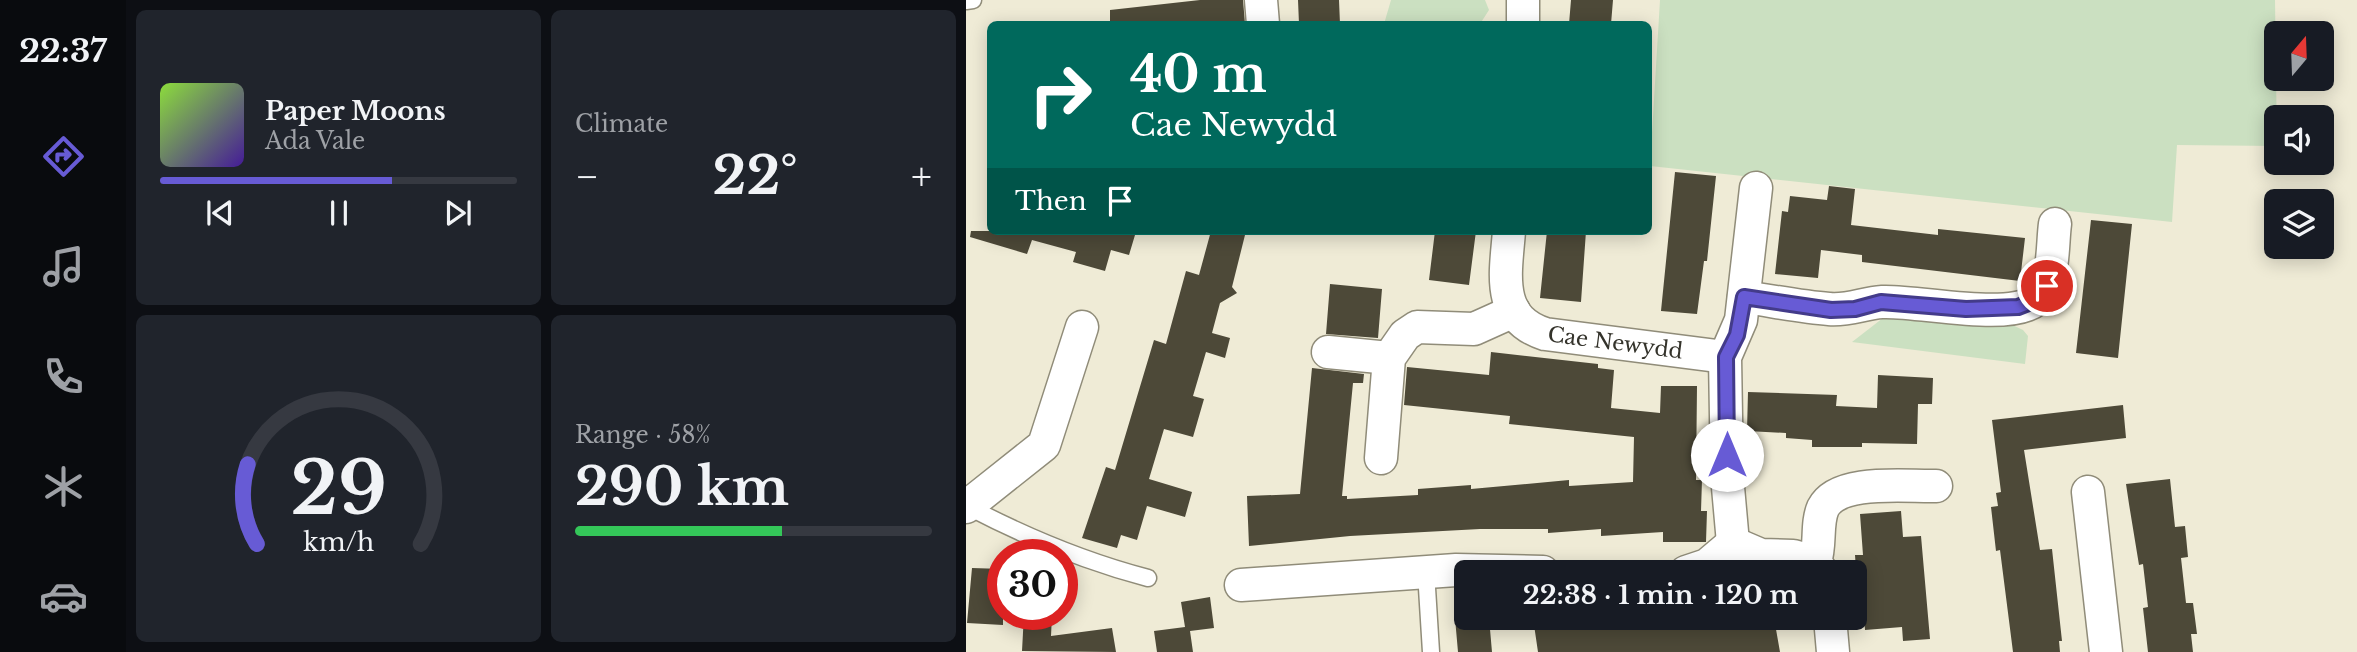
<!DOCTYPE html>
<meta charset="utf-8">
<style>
body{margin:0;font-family:"Libre Baskerville",serif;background:#20242c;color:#f1f3f6;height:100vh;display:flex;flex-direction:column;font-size:26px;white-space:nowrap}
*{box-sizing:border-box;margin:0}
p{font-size:23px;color:#9ea1a6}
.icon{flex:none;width:38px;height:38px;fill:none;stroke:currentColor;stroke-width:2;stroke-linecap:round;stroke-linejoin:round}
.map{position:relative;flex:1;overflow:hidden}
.sheet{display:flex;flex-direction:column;gap:10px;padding:10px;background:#0d0f14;width:840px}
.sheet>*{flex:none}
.hud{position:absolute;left:21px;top:21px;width:665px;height:214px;border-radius:10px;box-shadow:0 4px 18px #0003;background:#00695c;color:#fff;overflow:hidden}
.needle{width:46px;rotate:19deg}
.fabs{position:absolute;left:1298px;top:21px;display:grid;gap:14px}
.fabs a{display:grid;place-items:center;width:70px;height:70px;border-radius:10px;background:#171b24;box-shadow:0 4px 18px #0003;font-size:35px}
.speed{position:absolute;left:21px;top:539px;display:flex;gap:14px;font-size:35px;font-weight:700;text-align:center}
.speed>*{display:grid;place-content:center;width:91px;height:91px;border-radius:50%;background:#171b24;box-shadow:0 4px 18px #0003;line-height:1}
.speed .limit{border:10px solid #d22;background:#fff;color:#111}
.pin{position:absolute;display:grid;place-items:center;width:60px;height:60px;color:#fff;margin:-30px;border:4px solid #fff;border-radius:50%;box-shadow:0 2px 7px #0007}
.me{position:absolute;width:77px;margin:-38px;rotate:0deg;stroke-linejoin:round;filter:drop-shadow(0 0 5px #0008)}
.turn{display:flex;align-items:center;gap:24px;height:147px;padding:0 28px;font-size:32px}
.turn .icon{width:91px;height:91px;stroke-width:2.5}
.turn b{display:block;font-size:49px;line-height:60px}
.then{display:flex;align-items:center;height:66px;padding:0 28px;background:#0003;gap:14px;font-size:26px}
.big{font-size:52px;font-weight:700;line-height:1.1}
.sheet .tile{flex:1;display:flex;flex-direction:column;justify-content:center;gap:10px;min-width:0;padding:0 24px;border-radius:10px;background:#20242c}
.sheet .dial{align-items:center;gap:0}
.dial svg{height:182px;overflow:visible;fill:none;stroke:#363941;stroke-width:7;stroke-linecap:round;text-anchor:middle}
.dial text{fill:#f1f3f6;stroke:none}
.song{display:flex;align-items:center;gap:21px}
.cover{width:84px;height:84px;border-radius:10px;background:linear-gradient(135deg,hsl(90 70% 55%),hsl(260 70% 35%))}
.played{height:7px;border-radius:4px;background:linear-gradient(90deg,#675bd5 65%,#363941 65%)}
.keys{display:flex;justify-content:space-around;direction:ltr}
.heat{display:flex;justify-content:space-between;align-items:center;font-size:38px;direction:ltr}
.charge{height:10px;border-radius:5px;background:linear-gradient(90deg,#34c759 58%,#363941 0)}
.sheet .tiles{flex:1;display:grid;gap:10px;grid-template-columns:repeat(2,1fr)}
.trip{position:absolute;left:488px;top:560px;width:413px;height:70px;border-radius:10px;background:#171b24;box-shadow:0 4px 18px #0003;font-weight:700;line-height:70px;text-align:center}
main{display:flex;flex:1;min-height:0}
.tab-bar{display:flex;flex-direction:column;width:126px;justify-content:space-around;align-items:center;background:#090b0e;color:#9ea1a6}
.tab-bar .icon{width:49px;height:49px}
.tab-bar .on{color:#675bd5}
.tab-bar b{font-size:32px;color:#f1f3f6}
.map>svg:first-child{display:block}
.green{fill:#cbe0c1}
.building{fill:#4d4938}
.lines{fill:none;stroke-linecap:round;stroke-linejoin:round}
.lane-casing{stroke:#908c79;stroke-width:19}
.street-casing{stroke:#908c79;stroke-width:35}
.lane{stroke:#fff;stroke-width:16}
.street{stroke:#fff;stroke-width:32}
.route-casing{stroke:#433b8a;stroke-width:18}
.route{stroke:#675bd5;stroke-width:12}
.labels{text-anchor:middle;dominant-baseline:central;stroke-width:7;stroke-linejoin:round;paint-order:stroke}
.street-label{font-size:21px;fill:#34332b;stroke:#efebd6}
</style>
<main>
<nav class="tab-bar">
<b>22:37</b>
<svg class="icon on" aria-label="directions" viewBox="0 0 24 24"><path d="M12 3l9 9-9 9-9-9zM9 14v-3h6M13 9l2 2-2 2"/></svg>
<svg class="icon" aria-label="music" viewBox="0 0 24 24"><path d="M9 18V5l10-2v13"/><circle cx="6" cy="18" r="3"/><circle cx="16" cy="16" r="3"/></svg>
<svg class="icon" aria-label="phone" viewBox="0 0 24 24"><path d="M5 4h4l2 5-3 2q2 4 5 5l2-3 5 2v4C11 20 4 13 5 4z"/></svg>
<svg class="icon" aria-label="climate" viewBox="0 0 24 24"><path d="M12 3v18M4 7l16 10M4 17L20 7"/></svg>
<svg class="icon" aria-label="car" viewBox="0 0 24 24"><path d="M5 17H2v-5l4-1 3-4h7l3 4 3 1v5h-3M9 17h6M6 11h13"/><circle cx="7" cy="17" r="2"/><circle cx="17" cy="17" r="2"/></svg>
</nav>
<section class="sheet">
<div class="tiles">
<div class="tile">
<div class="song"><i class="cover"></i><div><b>Paper Moons</b><p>Ada Vale</p></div></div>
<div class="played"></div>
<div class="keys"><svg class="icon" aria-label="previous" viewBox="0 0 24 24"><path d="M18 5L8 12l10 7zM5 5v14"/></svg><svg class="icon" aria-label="pause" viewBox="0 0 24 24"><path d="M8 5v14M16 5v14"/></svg><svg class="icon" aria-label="next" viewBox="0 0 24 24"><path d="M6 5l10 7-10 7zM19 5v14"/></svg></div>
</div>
<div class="tile"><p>Climate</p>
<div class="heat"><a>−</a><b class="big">22°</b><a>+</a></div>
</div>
<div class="tile dial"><svg viewBox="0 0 100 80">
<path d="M14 69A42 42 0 1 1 86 69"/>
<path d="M14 69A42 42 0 0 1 10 34" stroke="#675bd5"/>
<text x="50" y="56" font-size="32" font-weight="700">29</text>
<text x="50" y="72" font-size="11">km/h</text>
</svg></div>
<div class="tile"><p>Range · 58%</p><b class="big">290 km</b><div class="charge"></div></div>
</div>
</section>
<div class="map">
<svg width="1391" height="652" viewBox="0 0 1391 652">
<rect width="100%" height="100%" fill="#efebd6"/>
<path class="green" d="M425,0H519L523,10L514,24H418Z
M694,0H1309L1311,146L1211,145L1206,222L684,166Z
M917,318L1004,324L1040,322L1057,330L1062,336L1059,364L886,342Z"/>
<path class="building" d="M234,0H277L279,24H144V10Z
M332,0H373L374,24H333Z
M605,0H647L645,24H603Z
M709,172L750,176L741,261H738L731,314L695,311Z
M863,186L889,189L885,225L972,235V229L1059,238L1054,281L896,262V255L855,250L852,278L809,274L816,211L822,212L824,196L861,200Z
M1125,220L1166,224L1152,358L1110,353Z
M5,231H154L169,235L163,255L145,250L139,271L107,262L110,252L66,240L61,254L4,237Z
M245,231H280L266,287L271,293L254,303L246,333L264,338L259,358L240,352L227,396L238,399L227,437L198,429L183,479L226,492L219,517L181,506L171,540L155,535L151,548L116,538L140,467L149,470L188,340L200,344L220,271L233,275Z
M469,231H510L503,285L463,280Z
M581,231H620L615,302L574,298Z
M364,284L416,289L412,338L360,334Z
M525,352L632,364V368L648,370L645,408L694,413L695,386H731L730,480H736L735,511H741L740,542H697V532L635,536V529L582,533V529H514L384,536L283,546L281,496L334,494L346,368L398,374L397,383H387L376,496H381V499L452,495V489L505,485V489L603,480V486L667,482L668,437L543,424L544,416L438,405L441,367L523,375Z
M912,375L967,378L966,404H952L951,444L896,443V447H846V440L820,438V433L781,431L782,392L871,395L870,406L911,408Z
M1157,405L1160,438L1058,450L1074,550L1086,549L1096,641H1093L1094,652H1047L1034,550L1030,551L1025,507L1032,506L1030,493L1035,492L1026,420Z
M1204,479L1209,527L1219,526L1222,557L1215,558L1220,603H1227L1231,634H1225L1227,652H1182L1177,608L1182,607L1177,564L1173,565L1163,504L1160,484Z
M935,511L937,537L955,536L964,639L937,641L936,627L899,630L898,615H893L889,555H897L894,514Z
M6,568L37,569V625L1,623Z
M244,597L248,628L224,631L227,652H191L188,631L219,627L215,602Z
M58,614L86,615L85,636L146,628L150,652L56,651Z
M489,618H523L526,652H492Z
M567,618H615L616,622L642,618H808L814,652H572Z"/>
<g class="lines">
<defs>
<path id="lane" d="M0,1L7,0
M1,506C60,537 117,561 182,578
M460,572L465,652"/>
<g id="street">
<path d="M295,0L297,24"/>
<path d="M557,24V0"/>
<path id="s1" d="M543,231C540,272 529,318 579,334L759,357"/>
<path d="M778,297C807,301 835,307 863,309C882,311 898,303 916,302C952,300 1042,322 1070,300C1089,285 1086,245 1089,224"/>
<path d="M362,352L423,358"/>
<path d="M415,458L423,358L439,335L451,327L508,329L548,311"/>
<path d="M1122,492L1140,652"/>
<path d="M0,507L78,445L116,327"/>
<path d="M767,543L761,476L759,357L775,320L790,188"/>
<path d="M720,572L741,565L767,543L795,555L827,556L849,562"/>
<path d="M856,572L849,562C855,545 850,524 857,508C872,478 941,487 970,486"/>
<path d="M275,585L490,570L577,572"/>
<path d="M864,618L867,652"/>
</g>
</defs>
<use href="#lane" class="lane-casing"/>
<use href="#street" class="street-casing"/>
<use href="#lane" class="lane"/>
<use href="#street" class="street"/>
</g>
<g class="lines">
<defs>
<path id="route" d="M761,455L760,357L771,335L778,297L865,310L889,309L915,302L1000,309L1052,307L1070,300L1081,286"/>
</defs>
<use href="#route" class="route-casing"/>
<use href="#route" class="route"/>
</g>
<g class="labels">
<g class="street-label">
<text stroke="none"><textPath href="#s1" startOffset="192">Cae Newydd</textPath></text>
</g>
</g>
</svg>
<div class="fabs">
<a><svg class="needle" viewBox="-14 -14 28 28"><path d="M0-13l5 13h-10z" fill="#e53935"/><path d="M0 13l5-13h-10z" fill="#9ea1a6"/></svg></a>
<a><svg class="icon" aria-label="sound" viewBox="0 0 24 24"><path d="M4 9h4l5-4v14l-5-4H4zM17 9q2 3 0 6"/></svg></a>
<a><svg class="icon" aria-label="layers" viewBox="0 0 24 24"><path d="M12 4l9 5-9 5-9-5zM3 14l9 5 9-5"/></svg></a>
</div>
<div class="speed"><div class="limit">30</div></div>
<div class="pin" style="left:1081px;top:286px;background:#d93025"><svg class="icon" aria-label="arrive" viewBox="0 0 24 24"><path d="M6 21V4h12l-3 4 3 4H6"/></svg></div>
<svg class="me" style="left:761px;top:455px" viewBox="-20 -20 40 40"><circle r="19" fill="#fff"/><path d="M0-13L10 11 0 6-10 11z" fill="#675bd5"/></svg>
<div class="trip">22:38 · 1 min · 120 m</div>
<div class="hud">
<div class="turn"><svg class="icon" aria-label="right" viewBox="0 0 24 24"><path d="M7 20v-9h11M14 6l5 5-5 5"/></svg><div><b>40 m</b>Cae Newydd</div></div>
<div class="then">Then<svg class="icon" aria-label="arrive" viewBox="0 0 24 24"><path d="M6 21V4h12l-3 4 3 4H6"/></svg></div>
</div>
</div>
</main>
